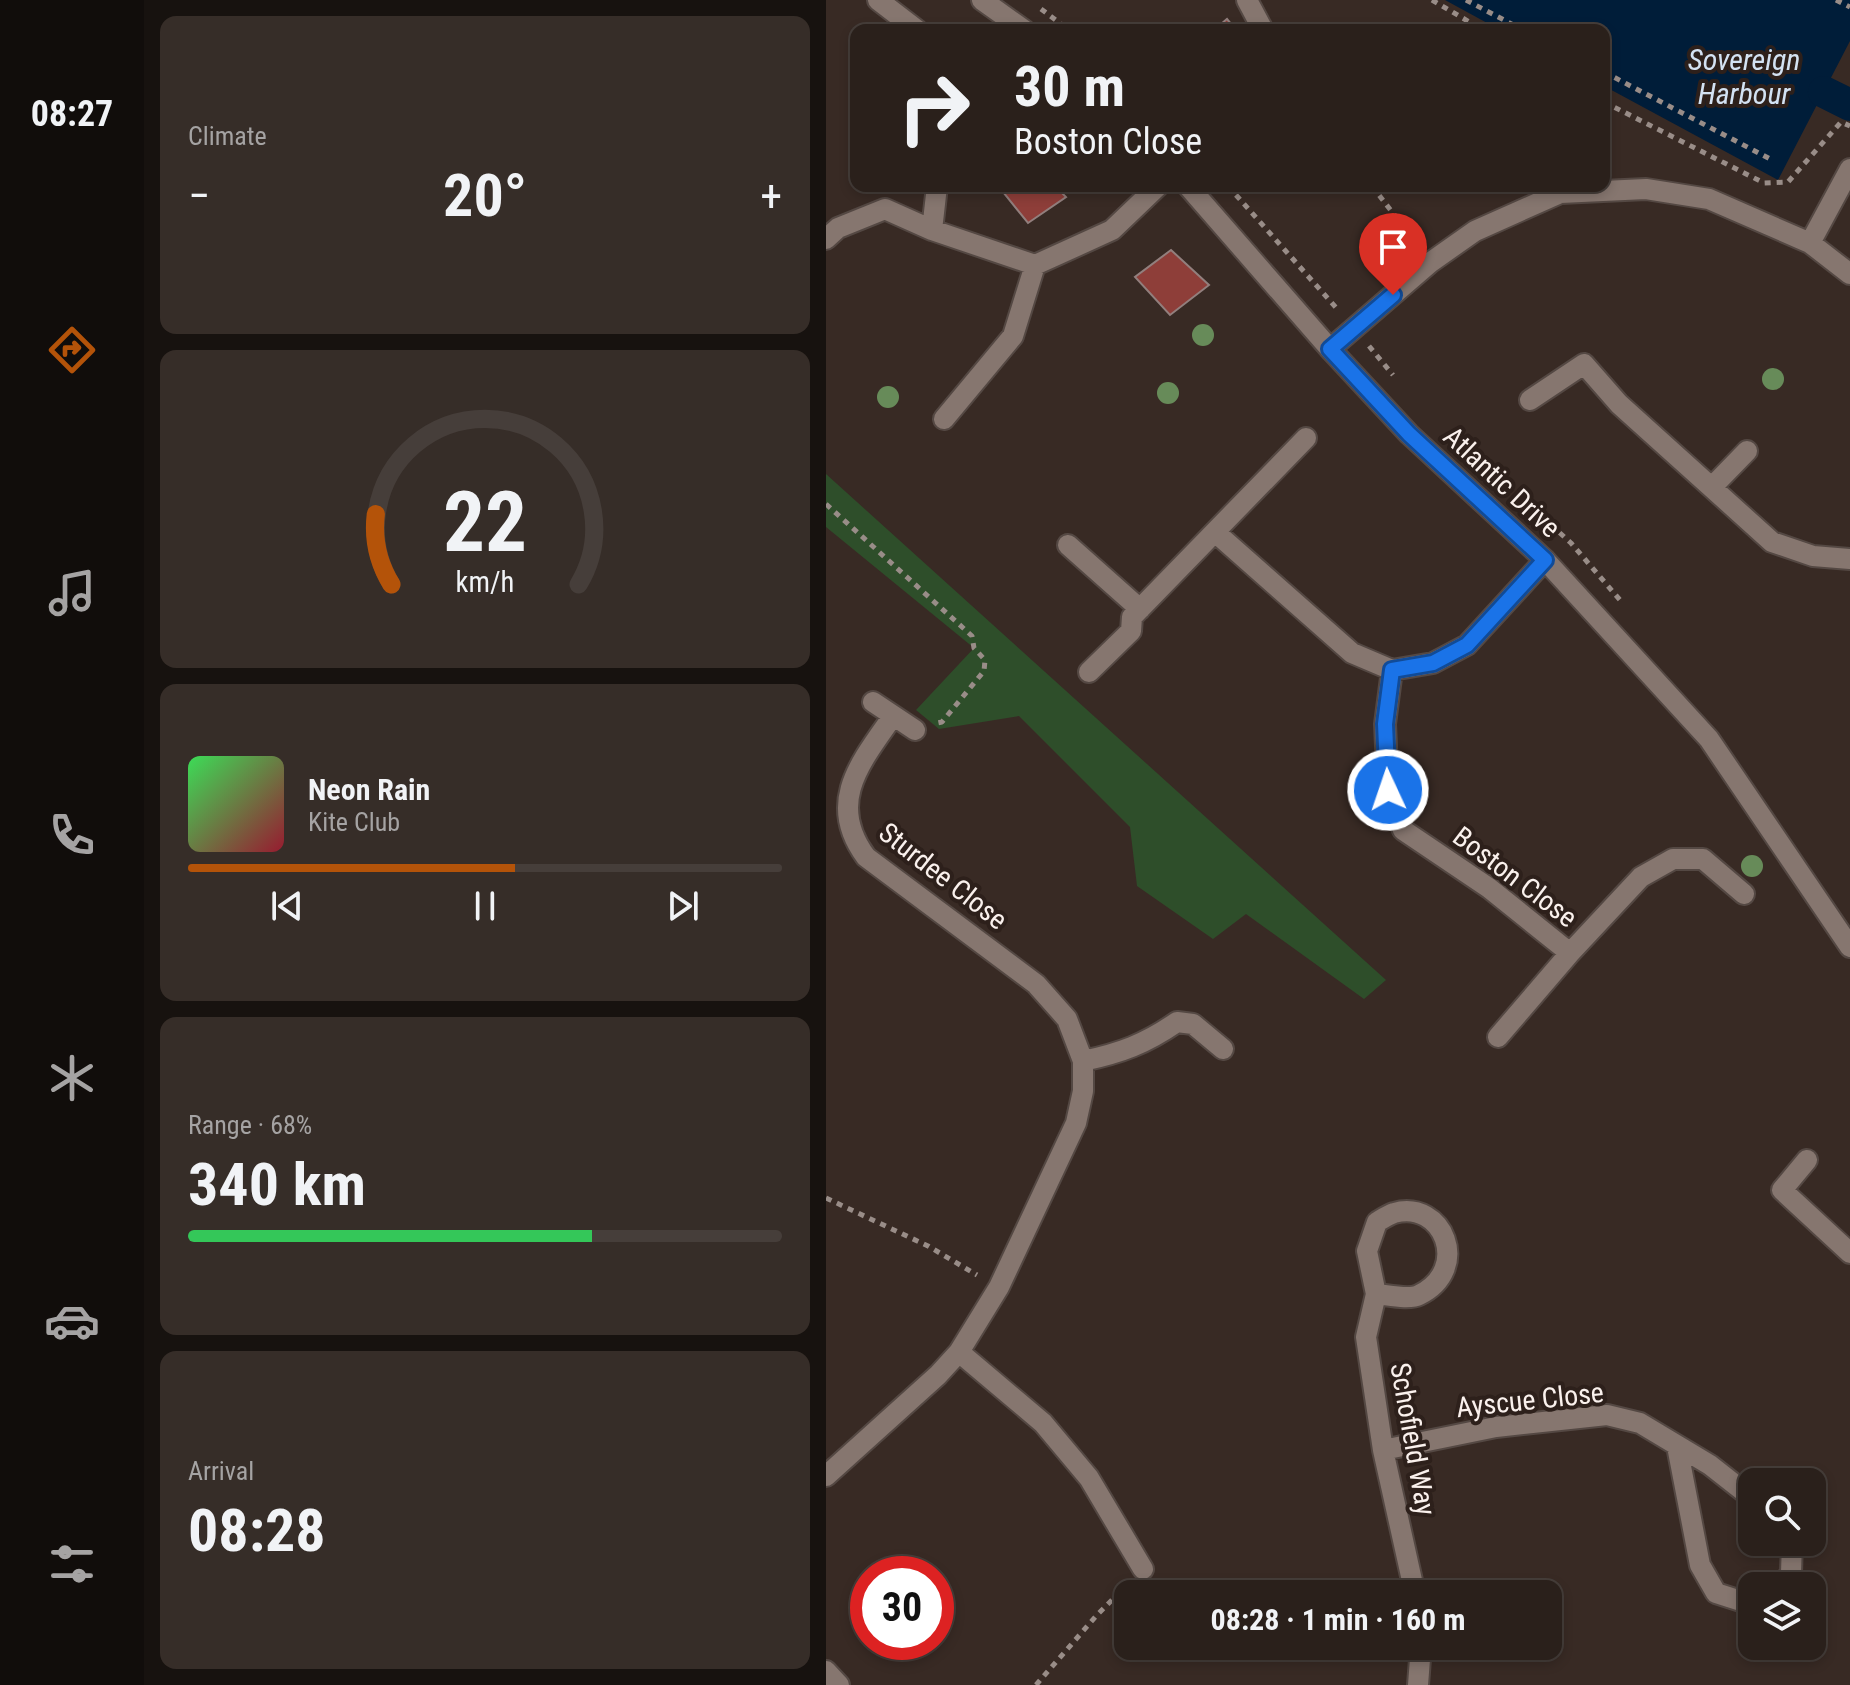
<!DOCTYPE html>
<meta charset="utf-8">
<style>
body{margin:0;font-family:"Roboto Condensed",sans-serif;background:#362d28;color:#f1f3f6;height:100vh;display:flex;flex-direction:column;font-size:30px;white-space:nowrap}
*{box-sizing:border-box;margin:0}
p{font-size:26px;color:#a5a3a3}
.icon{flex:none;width:44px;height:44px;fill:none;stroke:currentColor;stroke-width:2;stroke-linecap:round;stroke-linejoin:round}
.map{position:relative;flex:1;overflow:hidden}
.panel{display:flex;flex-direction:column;gap:16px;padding:16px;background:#17120f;width:682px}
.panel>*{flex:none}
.banner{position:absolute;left:24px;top:24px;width:760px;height:168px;border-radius:16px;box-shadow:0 4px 12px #0003,0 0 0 2px #463e3a;background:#2a201b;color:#f1f3f6;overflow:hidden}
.buttons{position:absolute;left:912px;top:1468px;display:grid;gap:16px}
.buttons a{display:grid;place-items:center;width:88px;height:88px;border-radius:16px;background:#2a201b;box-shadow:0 4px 12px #0003,0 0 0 2px #463e3a;font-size:40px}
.speed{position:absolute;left:24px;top:1556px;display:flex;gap:16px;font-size:40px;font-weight:700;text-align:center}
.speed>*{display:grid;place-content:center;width:104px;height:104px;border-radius:50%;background:#2a201b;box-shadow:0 4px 12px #0003,0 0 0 2px #463e3a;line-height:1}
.speed .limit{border:12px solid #d22;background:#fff;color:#111}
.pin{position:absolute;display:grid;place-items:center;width:68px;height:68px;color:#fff;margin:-82px -34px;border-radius:50% 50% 50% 0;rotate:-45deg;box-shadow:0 0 8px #0007}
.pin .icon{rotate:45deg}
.me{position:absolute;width:88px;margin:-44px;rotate:357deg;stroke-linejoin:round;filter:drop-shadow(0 0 6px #0008)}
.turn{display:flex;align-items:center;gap:28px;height:168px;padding:0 32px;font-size:36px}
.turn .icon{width:104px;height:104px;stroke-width:2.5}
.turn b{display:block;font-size:56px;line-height:68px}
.big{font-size:60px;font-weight:700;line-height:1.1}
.panel .card{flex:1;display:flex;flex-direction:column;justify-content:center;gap:12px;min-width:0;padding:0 28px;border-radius:16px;background:#362d28}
.panel .dial{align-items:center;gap:0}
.dial svg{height:208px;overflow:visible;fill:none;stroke:#463e3a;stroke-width:7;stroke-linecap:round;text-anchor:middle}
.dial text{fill:#f1f3f6;stroke:none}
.song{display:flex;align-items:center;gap:24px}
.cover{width:96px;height:96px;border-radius:12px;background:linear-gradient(135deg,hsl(130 70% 55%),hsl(350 70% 35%))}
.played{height:8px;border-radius:4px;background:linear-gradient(90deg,#b45309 55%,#463e3a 55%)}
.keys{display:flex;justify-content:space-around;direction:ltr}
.heat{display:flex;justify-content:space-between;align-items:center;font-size:44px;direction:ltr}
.charge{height:12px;border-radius:6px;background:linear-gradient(90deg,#34c759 68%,#463e3a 0)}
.trip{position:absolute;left:288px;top:1580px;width:448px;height:80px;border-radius:16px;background:#2a201b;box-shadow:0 4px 12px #0003,0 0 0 2px #463e3a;font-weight:700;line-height:80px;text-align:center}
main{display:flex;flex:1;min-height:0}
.tab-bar{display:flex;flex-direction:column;width:144px;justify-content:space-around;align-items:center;background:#110d0b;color:#a5a3a3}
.tab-bar .icon{width:56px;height:56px}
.tab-bar .active{color:#b45309}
.tab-bar b{font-size:36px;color:#f1f3f6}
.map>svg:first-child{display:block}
.green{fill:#2e4e2a}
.water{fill:#001d39}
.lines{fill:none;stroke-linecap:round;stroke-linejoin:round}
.canal{stroke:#001d39;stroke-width:32}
.building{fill:#8e3e39;stroke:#927f7d;stroke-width:2}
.minor-casing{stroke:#544843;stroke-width:24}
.path{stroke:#998d88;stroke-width:5;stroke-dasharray:6 6;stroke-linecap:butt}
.minor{stroke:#86766f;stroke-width:20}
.tree{fill:#678b59}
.route-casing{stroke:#114b97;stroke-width:20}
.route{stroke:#1a73e8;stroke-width:14}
.labels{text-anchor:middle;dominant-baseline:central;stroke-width:8;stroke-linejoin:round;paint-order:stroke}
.street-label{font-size:28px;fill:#faf1ed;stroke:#2d201b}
.water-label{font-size:30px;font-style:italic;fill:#d3e2f3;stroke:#2d201b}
</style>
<main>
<nav class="tab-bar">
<b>08:27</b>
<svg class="icon active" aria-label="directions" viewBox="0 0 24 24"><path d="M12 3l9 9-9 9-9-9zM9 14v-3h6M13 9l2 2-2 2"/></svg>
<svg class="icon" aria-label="music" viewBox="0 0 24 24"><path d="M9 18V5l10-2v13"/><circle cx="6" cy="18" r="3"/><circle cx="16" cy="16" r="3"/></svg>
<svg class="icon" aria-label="phone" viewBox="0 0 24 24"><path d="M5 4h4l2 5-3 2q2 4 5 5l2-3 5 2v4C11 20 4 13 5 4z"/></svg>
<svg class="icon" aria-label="climate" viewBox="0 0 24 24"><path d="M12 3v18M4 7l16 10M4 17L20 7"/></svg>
<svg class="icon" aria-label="car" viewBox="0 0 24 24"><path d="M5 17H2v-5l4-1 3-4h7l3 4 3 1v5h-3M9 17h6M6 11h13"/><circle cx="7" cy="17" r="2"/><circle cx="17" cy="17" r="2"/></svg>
<svg class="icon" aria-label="filters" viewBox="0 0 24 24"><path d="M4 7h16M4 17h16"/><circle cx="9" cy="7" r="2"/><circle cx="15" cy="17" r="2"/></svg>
</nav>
<section class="panel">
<div class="card"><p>Climate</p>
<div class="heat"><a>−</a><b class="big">20°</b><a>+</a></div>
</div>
<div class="card dial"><svg viewBox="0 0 100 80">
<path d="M14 69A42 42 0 1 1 86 69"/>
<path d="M14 69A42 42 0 0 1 8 42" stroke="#b45309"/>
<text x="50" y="56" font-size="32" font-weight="700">22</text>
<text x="50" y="72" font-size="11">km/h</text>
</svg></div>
<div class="card">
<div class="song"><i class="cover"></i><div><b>Neon Rain</b><p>Kite Club</p></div></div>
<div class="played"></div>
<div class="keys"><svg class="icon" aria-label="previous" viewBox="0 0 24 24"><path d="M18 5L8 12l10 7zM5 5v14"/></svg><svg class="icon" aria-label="pause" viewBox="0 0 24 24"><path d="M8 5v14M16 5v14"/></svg><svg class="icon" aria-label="next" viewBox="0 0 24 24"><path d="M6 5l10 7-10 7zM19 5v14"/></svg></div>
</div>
<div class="card"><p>Range · 68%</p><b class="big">340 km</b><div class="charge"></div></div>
<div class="card"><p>Arrival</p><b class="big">08:28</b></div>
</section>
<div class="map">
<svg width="1024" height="1685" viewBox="0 0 1024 1685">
<rect width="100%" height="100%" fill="#382a24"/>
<path class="green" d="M0,474L560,980L538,999L420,914L387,939L311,886L304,827L193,716L113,729L90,710L148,648L0,527Z"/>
<path class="water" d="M619,0H1024V41L952,180L778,86V30H674Z"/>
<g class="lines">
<path class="canal" d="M998,92L1024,105"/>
</g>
<path class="building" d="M401,19L410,30H388Z
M181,186H229L240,197L202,223L177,192Z
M345,250L383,285L344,315L309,277Z"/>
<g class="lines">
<defs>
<path id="minor" d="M52,0L91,30
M156,0L198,30
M421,0L437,30
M362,186L504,349L583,434L719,560L883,739L1024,947
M106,230L111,186
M0,239L12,228L59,209L106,230L209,265L286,230L332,186
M984,243L1024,169
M504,349L605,262L649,231L734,193L820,189L883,199L984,243L1024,274
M704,400L758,364L793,404L946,542L987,556L1024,559
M118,419L187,336L209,265
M887,486L921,451
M389,532L526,653L566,670L607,663L641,645L719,560
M242,545L314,609
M566,670L559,724L562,790L577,830L663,888L744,953
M263,672L305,631L306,617L480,438
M47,702L89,730
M672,1037L744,953L815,877L847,859H877L918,894
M257,1061C295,1053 319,1044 351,1022L367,1024L397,1049
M981,1160L956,1190L1024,1253
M550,1294C562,1295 583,1300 593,1295C646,1269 617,1199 568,1213C562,1215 556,1219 551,1222L541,1251L550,1294L540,1337L557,1450L589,1594
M133,1352L217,1423L263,1478L317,1569
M851,1446L874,1565L890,1593L918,1602L926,1600
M557,1450L670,1427L781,1415L814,1423L884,1465L926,1498
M0,1476L112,1375L133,1352L173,1287L250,1123L257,1091V1061L241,1019L210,984L40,857C0,803 34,763 67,716
M955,1586L965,1573L966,1542
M0,1671L13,1685
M592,1685L595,1646"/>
</defs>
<use href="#minor" class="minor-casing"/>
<path class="path" d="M606,0L657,30
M640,0L697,30
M1010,0L1024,7
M215,9L243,30
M778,72L948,161
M778,102L938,183L962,182L1015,122L1024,126
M402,186L513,311
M546,186L590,243
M543,346L567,375
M627,436L745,543L794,600
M0,504L146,636L148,648L159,660L158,671L116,722L111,723
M0,1198L102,1246L151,1275
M210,1685L271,1615L301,1585"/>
<use href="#minor" class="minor"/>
</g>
<g class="tree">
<circle cx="377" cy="335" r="11"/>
<circle cx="947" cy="379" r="11"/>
<circle cx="342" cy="393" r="11"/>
<circle cx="62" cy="397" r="11"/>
<circle cx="926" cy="866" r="11"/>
</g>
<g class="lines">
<defs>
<path id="route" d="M562,790L559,724L566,670L607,663L641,645L719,560L583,434L504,349L567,295"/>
</defs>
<use href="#route" class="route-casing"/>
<use href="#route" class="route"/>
</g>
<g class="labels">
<g class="street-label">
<text transform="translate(676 482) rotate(43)">Atlantic Drive</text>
<text transform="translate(117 876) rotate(38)">Sturdee Close</text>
<text transform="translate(689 877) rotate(37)">Boston Close</text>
<text transform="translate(704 1400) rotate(-6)">Ayscue Close</text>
<text transform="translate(587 1439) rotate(80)">Schofield Way</text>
</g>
<g class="water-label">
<text x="918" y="59">Sovereign<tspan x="918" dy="34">Harbour</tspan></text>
</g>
</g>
</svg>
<div class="buttons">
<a><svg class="icon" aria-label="search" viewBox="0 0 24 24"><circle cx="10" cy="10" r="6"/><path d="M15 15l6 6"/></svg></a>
<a><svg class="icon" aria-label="layers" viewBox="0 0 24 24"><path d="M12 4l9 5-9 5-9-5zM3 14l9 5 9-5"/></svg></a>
</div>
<div class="speed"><div class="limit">30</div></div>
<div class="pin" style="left:567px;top:295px;background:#d93025"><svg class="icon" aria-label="arrive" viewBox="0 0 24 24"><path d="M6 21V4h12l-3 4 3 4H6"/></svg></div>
<svg class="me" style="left:562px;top:790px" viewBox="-20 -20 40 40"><circle r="17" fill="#1a73e8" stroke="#fff" stroke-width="3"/><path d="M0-11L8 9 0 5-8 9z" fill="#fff"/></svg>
<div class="trip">08:28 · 1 min · 160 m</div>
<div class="banner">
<div class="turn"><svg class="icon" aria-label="right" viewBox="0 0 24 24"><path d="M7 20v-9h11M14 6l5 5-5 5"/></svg><div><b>30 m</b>Boston Close</div></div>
</div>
</div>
</main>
